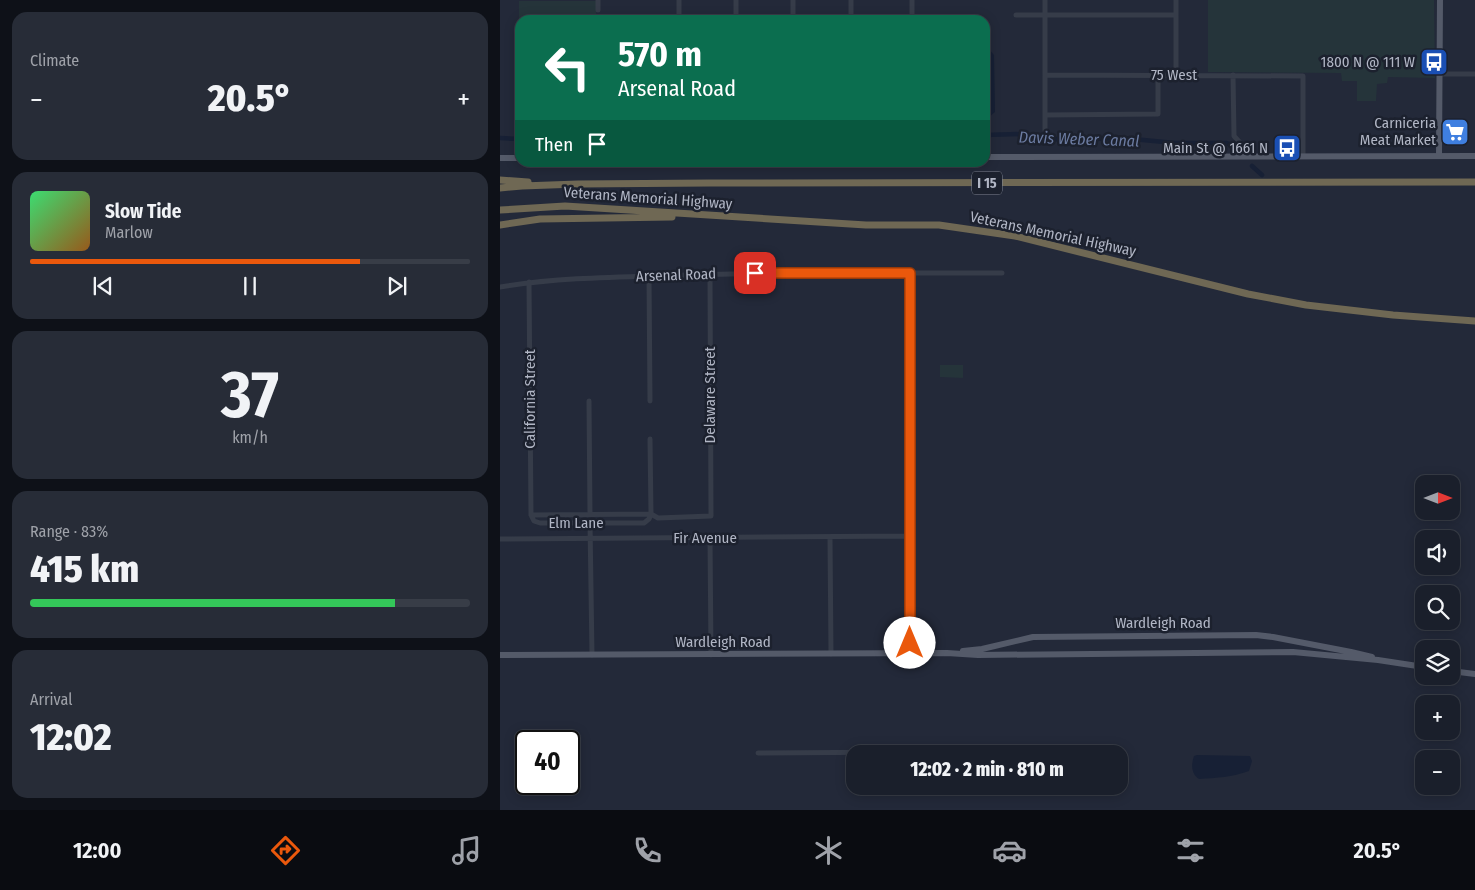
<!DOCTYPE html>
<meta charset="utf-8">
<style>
body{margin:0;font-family:"Fira Sans Condensed",sans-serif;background:#272c37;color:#f1f3f6;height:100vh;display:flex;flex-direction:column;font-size:19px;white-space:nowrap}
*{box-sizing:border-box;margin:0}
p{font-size:16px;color:#9fa2a9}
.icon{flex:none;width:28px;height:28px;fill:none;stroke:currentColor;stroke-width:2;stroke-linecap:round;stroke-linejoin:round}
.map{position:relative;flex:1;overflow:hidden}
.side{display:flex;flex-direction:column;gap:12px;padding:12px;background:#0e1118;width:500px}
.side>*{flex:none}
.guide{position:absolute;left:15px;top:15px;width:475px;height:152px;border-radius:15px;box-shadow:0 2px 12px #0003,0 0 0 1px #383d47;background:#0b6e4f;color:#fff;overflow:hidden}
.needle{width:32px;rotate:90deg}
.tools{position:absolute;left:915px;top:475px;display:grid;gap:10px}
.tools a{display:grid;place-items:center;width:45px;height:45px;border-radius:10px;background:#1a1f2b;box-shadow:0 2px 12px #0003,0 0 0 1px #383d47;font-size:25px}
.speed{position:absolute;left:15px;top:730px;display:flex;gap:10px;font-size:25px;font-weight:700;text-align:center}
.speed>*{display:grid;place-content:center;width:65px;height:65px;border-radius:50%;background:#1a1f2b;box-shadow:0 2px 12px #0003,0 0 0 1px #383d47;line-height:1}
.speed .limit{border:2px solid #111;border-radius:8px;background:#fff;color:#111}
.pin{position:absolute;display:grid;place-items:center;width:42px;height:42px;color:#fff;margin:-21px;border-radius:10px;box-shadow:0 2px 8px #0006}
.me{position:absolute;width:55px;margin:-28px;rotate:0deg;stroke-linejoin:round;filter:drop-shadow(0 0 4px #0008)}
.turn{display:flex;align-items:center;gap:18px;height:105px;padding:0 20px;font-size:22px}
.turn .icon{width:65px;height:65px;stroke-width:2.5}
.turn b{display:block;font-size:35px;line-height:42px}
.then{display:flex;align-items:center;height:48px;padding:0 20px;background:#0003;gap:10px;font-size:19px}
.big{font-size:38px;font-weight:800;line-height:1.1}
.side .widget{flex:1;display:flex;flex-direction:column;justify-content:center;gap:8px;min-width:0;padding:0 18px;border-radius:15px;background:#272c37}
.side .dial{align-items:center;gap:0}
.dial b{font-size:65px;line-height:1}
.song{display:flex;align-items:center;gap:15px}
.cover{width:60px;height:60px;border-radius:8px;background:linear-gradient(135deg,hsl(140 70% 55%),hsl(30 70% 35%))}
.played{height:5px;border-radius:2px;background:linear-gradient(90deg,#ea580c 75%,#383d47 75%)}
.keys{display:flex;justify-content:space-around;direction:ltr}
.heat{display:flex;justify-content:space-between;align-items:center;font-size:28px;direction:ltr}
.charge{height:8px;border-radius:4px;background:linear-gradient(90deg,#34c759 83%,#383d47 0)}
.trip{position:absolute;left:346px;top:745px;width:282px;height:50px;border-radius:15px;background:#1a1f2b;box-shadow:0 2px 12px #0003,0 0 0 1px #383d47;font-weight:800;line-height:50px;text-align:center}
.tab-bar{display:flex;height:80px;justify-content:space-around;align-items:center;background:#0a0c11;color:#9fa2a9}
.tab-bar .icon{width:35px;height:35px}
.tab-bar .current{color:#ea580c}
.tab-bar b{font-size:22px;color:#f1f3f6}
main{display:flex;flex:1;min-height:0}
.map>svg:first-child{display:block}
.green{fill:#25343a}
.water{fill:#172035}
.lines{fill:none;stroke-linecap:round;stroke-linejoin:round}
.canal{stroke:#172035;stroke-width:4.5}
.minor{stroke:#363c49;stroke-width:5}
.major{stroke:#545a69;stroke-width:6}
.highway{stroke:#6f6854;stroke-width:7}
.route-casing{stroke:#983908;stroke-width:12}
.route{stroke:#ea580c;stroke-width:9}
.labels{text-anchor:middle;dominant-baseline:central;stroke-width:5;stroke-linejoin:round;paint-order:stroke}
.shield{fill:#1c212e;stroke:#848998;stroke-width:1}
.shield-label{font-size:14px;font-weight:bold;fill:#b1b6c5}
.poi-label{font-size:15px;fill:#b1b6c5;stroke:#1c212e;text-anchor:end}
.street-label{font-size:15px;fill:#b1b6c5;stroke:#1c212e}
.water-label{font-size:16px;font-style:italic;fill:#6c7ca2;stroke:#1c212e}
</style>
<main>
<section class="side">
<div class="widget"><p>Climate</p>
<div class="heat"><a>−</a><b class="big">20.5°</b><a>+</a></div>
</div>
<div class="widget">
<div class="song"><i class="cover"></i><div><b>Slow Tide</b><p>Marlow</p></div></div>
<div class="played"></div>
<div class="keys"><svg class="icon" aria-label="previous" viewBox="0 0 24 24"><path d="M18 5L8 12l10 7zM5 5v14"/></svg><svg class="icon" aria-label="pause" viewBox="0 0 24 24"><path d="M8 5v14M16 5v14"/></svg><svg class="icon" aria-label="next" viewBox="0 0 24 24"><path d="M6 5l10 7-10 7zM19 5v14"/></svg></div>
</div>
<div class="widget dial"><b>37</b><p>km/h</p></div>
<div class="widget"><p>Range · 83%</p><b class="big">415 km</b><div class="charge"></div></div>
<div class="widget"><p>Arrival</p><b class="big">12:02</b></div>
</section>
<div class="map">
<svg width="975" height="810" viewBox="0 0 975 810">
<rect width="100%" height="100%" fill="#232939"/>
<path class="green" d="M708,0H934L935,78L888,77L887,83L877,84L876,101H857V81H842L841,73L708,72Z
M19,1H96V14H151V20H20L19,134Z
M440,365H463V378L440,377Z"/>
<path class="water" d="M485,49H489L494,55L495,112L489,117H485Z
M697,755L750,756L752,761L749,771C732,777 717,778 699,779C691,774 691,764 694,756Z"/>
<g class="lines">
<path class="canal" d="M485,135L521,134L561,140L622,138L675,143H726L732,145
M0,138L20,139
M752,166L762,175"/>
<path class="minor" d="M179,0V19L412,18
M236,0V17
M676,0V74
M98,10V0
M516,15H676
M293,17V0
M351,18V0
M412,19V0
M939,74H975
M545,75L803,76V156
M733,75L734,136L743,146L747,156
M545,115L658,114V75
M545,130V0
M410,273V654
M149,276L150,401
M29,282L31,515
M0,287C61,277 123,277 185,275C290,272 396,273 502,273
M89,401L90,515
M31,515L151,514L158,518L211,516L210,274
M31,515L34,521L40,523H144L149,519L151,514L150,439
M90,523L92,655
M210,537L211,655
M330,538L331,654
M0,539L410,536
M258,753L410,752"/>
<path class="major" d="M939,156L940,0
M485,157L975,156
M0,158H20
M463,651L482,649L533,637L756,635L773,637L851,652L872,657
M0,655L447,653L478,655L793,652L878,660L924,667
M951,671L975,674"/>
<path class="highway" d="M0,180L28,182
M0,188L22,186L78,184L209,183L975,182
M0,210L65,206L366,225H439L515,236L748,294L806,305L893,315L975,321
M0,225L40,219L172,217"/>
</g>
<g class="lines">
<defs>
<path id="route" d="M255,273H410V643"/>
</defs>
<use href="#route" class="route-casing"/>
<use href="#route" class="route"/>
</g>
<defs>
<symbol id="bus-square" viewBox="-11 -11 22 22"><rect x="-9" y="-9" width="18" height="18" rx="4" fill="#1a4fb4" stroke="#1c212e"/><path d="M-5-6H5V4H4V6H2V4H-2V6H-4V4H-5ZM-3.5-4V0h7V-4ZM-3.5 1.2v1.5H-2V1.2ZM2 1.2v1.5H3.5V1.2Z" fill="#fff"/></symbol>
<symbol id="supermarket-square" viewBox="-11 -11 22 22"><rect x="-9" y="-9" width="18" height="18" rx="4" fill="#3f7fe0" stroke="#1c212e"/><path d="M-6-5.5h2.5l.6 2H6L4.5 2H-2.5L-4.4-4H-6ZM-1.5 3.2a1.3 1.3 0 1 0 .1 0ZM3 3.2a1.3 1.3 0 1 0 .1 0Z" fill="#fff"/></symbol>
</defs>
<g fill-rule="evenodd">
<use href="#bus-square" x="918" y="46" width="32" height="32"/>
<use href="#supermarket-square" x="939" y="116" width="32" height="32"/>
<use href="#bus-square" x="771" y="132" width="32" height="32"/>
</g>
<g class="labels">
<rect class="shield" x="472" y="171.5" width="30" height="23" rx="4"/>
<g class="shield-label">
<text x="487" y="183">I 15</text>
</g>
<g class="poi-label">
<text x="915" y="62">1800 N @ 111 W</text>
<text x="936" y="123">Carniceria<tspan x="936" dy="17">Meat Market</tspan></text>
<text x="768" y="148">Main St @ 1661 N</text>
</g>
<g class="street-label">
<text x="674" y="75">75 West</text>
<text transform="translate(148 198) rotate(4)">Veterans Memorial Highway</text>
<text transform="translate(553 234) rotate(12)">Veterans Memorial Highway</text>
<text transform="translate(176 275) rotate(-2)">Arsenal Road</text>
<text transform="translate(210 395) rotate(-90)">Delaware Street</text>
<text transform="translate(30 399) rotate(-90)">California Street</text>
<text x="76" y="523">Elm Lane</text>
<text x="205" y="538">Fir Avenue</text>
<text x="663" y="623">Wardleigh Road</text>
<text x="223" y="642">Wardleigh Road</text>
</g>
<g class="water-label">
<text transform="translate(579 139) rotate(2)">Davis Weber Canal</text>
</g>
</g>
</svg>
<div class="tools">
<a><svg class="needle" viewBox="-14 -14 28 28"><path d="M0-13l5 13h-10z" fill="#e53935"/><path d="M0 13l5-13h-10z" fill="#9fa2a9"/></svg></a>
<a><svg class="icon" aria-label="sound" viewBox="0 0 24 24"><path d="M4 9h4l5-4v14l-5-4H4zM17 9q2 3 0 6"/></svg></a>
<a><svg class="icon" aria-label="search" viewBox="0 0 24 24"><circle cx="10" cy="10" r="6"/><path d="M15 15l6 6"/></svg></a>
<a><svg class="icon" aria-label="layers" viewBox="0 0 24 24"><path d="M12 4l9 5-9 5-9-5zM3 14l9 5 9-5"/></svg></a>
<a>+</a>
<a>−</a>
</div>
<div class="speed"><div class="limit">40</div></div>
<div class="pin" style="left:255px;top:273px;background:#d93025"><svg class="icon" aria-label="arrive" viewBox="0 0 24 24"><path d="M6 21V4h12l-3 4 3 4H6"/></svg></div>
<svg class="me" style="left:410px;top:643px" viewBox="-20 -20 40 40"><circle r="19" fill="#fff"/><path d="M0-13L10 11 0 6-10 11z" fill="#ea580c"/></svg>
<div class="trip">12:02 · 2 min · 810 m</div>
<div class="guide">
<div class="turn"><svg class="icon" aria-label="left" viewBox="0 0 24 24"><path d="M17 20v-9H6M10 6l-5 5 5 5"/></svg><div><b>570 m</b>Arsenal Road</div></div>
<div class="then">Then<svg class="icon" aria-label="arrive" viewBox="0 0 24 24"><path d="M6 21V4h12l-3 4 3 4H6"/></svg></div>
</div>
</div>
</main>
<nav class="tab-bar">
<b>12:00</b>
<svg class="icon current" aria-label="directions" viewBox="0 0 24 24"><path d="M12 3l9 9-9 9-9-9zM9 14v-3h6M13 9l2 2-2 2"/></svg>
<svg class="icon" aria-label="music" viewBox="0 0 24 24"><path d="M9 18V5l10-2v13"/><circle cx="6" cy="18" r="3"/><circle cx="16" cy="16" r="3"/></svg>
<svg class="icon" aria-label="phone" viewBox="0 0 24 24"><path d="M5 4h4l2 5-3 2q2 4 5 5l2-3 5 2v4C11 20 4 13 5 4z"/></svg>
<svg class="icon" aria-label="climate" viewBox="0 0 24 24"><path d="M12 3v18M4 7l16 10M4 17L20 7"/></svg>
<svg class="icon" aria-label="car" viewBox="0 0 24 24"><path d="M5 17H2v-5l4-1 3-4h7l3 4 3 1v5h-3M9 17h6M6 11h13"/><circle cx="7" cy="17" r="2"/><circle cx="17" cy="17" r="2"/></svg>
<svg class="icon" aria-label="filters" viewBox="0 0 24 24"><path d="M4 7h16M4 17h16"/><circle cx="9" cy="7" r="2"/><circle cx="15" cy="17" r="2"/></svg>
<b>20.5°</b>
</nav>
